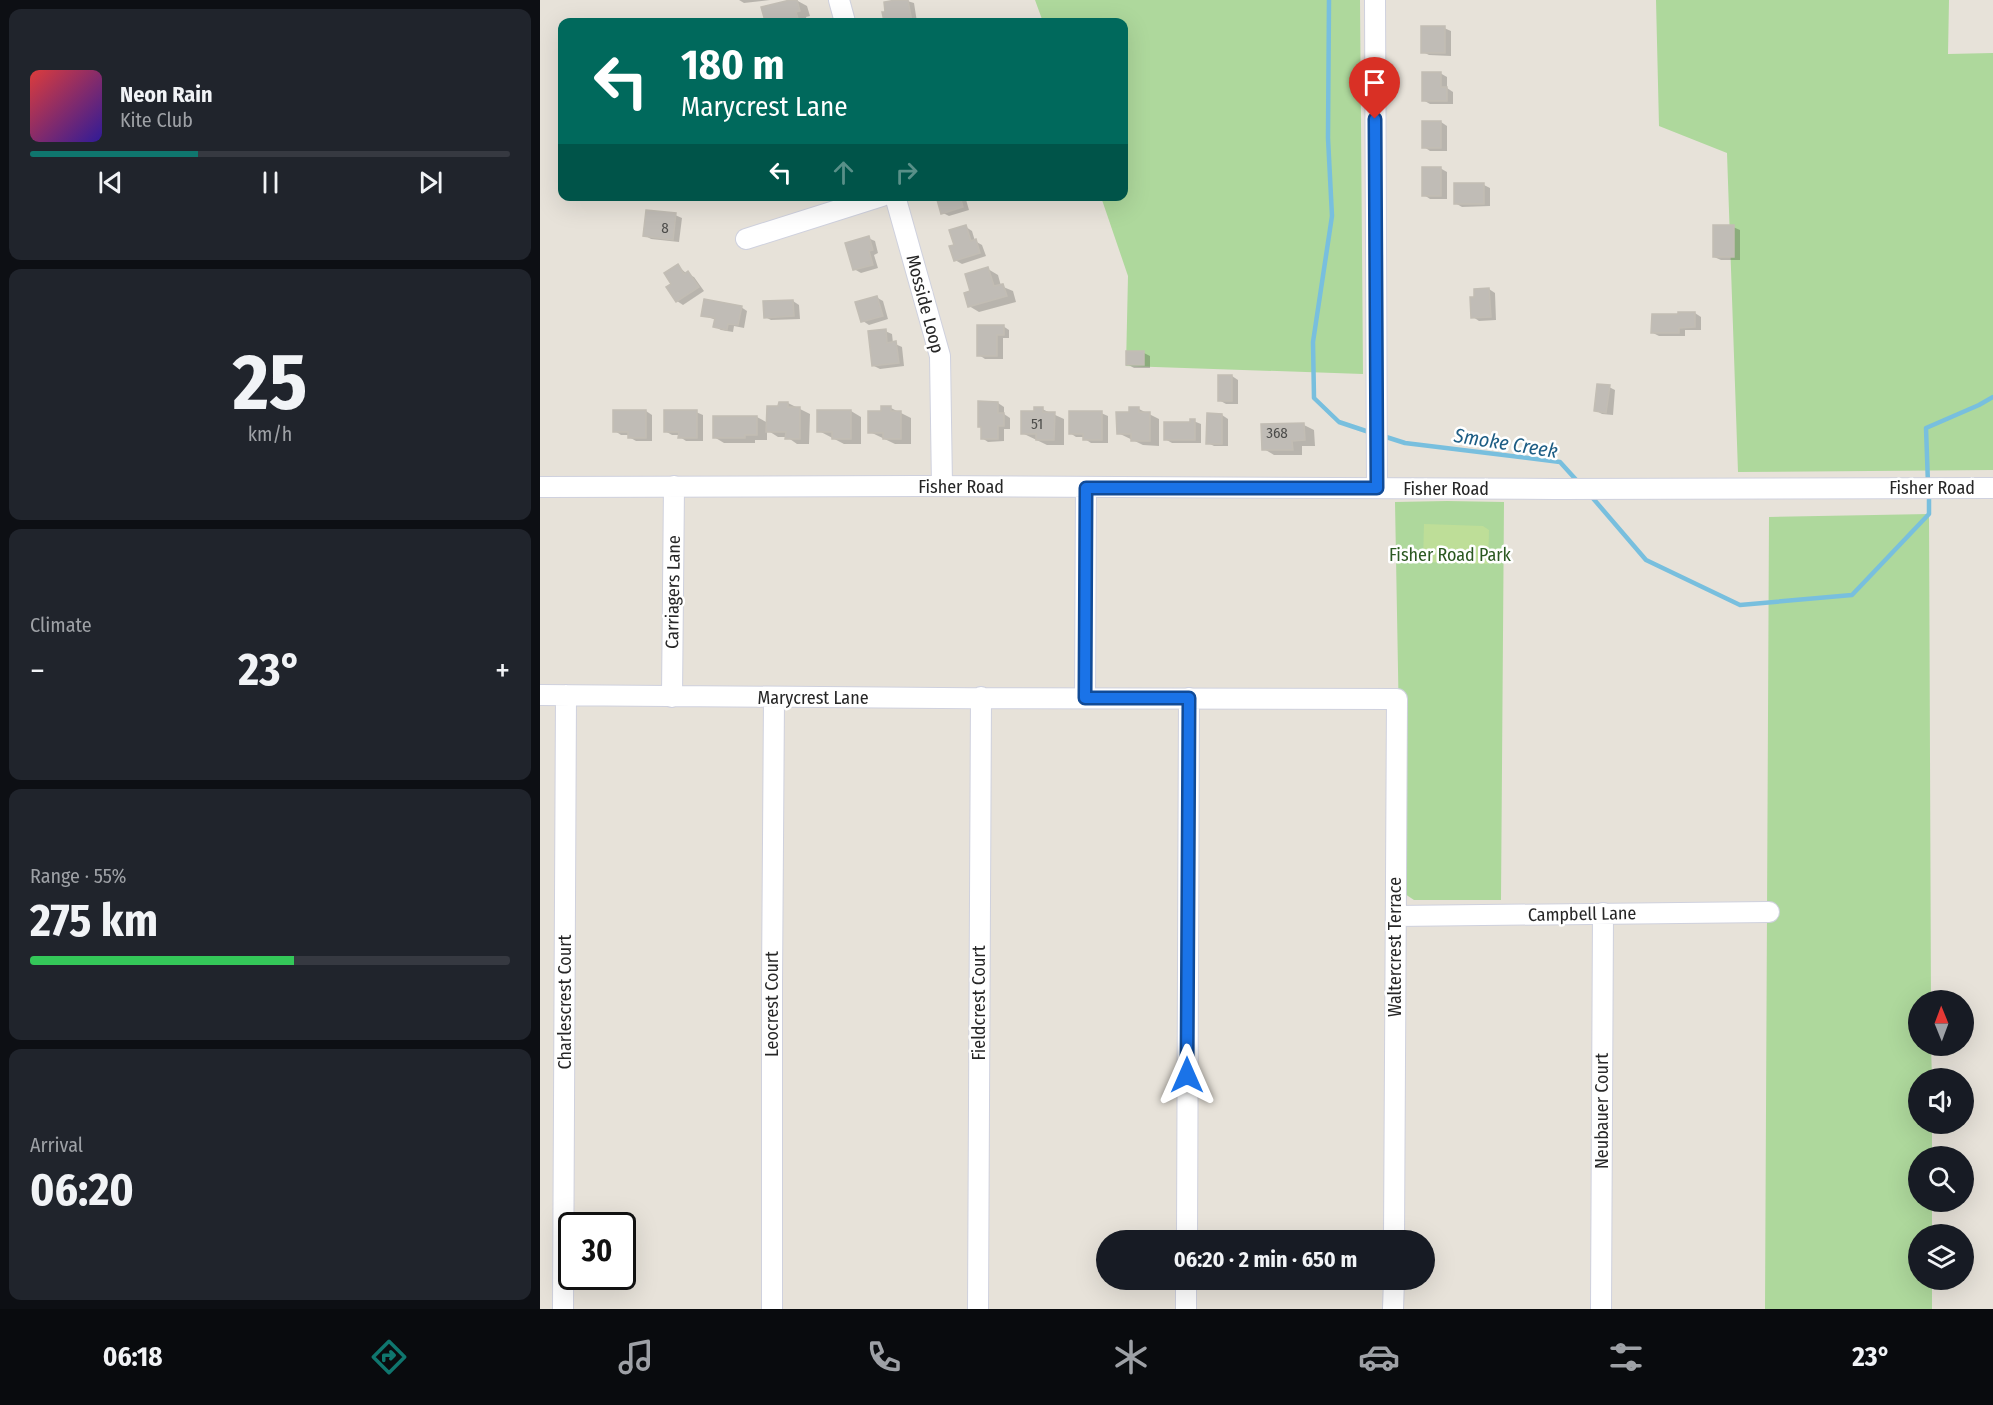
<!DOCTYPE html>
<meta charset="utf-8">
<style>
body{margin:0;font-family:"Fira Sans Condensed",sans-serif;background:#20242c;color:#f1f3f6;height:100vh;display:flex;flex-direction:column;font-size:22px;white-space:nowrap}
*{box-sizing:border-box;margin:0}
p{font-size:20px;color:#9ea1a6}
.icon{flex:none;width:33px;height:33px;fill:none;stroke:currentColor;stroke-width:2;stroke-linecap:round;stroke-linejoin:round}
.map{position:relative;flex:1;overflow:hidden}
.sheet{display:flex;flex-direction:column;gap:9px;padding:9px;background:#0d0f14;width:540px}
.sheet>*{flex:none}
.guide{position:absolute;left:18px;top:18px;width:570px;height:183px;border-radius:12px;box-shadow:0 6px 24px #0002;background:#00695c;color:#fff;overflow:hidden}
.needle{width:39px;rotate:359deg}
.fabs{position:absolute;left:1368px;top:990px;display:grid;gap:12px}
.fabs a{display:grid;place-items:center;width:66px;height:66px;border-radius:50%;background:#171b24;box-shadow:0 6px 24px #0002;font-size:30px}
.speed{position:absolute;left:18px;top:1212px;display:flex;gap:12px;font-size:30px;font-weight:700;text-align:center}
.speed>*{display:grid;place-content:center;width:78px;height:78px;border-radius:50%;background:#171b24;box-shadow:0 6px 24px #0002;line-height:1}
.speed .limit{border:3px solid #111;border-radius:9px;background:#fff;color:#111}
.pin{position:absolute;display:grid;place-items:center;width:51px;height:51px;color:#fff;margin:-62px -26px;border-radius:50% 50% 50% 0;rotate:-45deg;box-shadow:0 0 6px #0007}
.pin .icon{rotate:45deg}
.me{position:absolute;width:66px;margin:-33px;rotate:0deg;stroke-linejoin:round;filter:drop-shadow(0 0 4px #0008)}
.turn{display:flex;align-items:center;gap:21px;height:126px;padding:0 24px;font-size:27px}
.turn .icon{width:78px;height:78px;stroke-width:2.5}
.turn b{display:block;font-size:42px;line-height:51px}
.lanes{display:flex;align-items:center;height:57px;padding:0 24px;background:#0003;justify-content:center;gap:30px;direction:ltr}
.lanes .off{opacity:.35}
.big{font-size:45px;font-weight:700;line-height:1.1}
.sheet .widget{flex:1;display:flex;flex-direction:column;justify-content:center;gap:9px;min-width:0;padding:0 21px;border-radius:12px;background:#20242c}
.sheet .dial{align-items:center;gap:0}
.dial b{font-size:78px;line-height:1}
.song{display:flex;align-items:center;gap:18px}
.cover{width:72px;height:72px;border-radius:9px;background:linear-gradient(135deg,hsl(0 70% 55%),hsl(250 70% 35%))}
.played{height:6px;border-radius:3px;background:linear-gradient(90deg,#0f766e 35%,#363941 35%)}
.keys{display:flex;justify-content:space-around;direction:ltr}
.heat{display:flex;justify-content:space-between;align-items:center;font-size:33px;direction:ltr}
.charge{height:9px;border-radius:4px;background:linear-gradient(90deg,#34c759 55%,#363941 0)}
.trip{position:absolute;left:556px;top:1230px;width:339px;height:60px;border-radius:30px;background:#171b24;box-shadow:0 6px 24px #0002;font-weight:700;line-height:60px;text-align:center}
.dock{display:flex;height:96px;justify-content:space-around;align-items:center;background:#090b0e;color:#9ea1a6}
.dock .icon{width:42px;height:42px}
.dock .on{color:#0f766e}
.dock b{font-size:27px;color:#f1f3f6}
main{display:flex;flex:1;min-height:0}
.map>svg:first-child{display:block}
.green{fill:#aed89c}
.pitch{fill:#bede98}
.shadow{fill:#0003}
.lines{fill:none;stroke-linecap:round;stroke-linejoin:round}
.stream{stroke:#78bfde;stroke-width:4.5}
.building{fill:#c0bcb6;stroke:#c2bdb4;stroke-width:1.5}
.minor-casing{stroke:#cfd1de;stroke-width:22}
.minor{stroke:#fff;stroke-width:20}
.route-casing{stroke:#114b97;stroke-width:15}
.route{stroke:#1a73e8;stroke-width:10}
.labels{text-anchor:middle;dominant-baseline:central;stroke-width:5;stroke-linejoin:round;paint-order:stroke}
.number-label{font-size:15px;fill:#4c4c4a}
.street-label{font-size:18px;fill:#262626;stroke:#fff}
.park-label{font-size:18px;fill:#2b5921;stroke:#fff}
.water-label{font-size:20px;font-style:italic;fill:#1d5d84;stroke:#fff}
</style>
<main>
<section class="sheet">
<div class="widget">
<div class="song"><i class="cover"></i><div><b>Neon Rain</b><p>Kite Club</p></div></div>
<div class="played"></div>
<div class="keys"><svg class="icon" aria-label="previous" viewBox="0 0 24 24"><path d="M18 5L8 12l10 7zM5 5v14"/></svg><svg class="icon" aria-label="pause" viewBox="0 0 24 24"><path d="M8 5v14M16 5v14"/></svg><svg class="icon" aria-label="next" viewBox="0 0 24 24"><path d="M6 5l10 7-10 7zM19 5v14"/></svg></div>
</div>
<div class="widget dial"><b>25</b><p>km/h</p></div>
<div class="widget"><p>Climate</p>
<div class="heat"><a>−</a><b class="big">23°</b><a>+</a></div>
</div>
<div class="widget"><p>Range · 55%</p><b class="big">275 km</b><div class="charge"></div></div>
<div class="widget"><p>Arrival</p><b class="big">06:20</b></div>
</section>
<div class="map">
<svg width="1453" height="1309" viewBox="0 0 1453 1309">
<rect width="100%" height="100%" fill="#e7e2d9"/>
<path class="green" d="M495,0H820L823,374L586,366L588,276L561,197L584,196V22H503Z
M1116,0H1409L1408,54L1453,53V470L1198,472L1187,153L1119,126Z
M907,501L964,502L961,900H874L862,892L855,502Z
M1389,514L1391,1000H1378V1046H1391L1392,1078H1378V1124H1392V1156H1378V1202H1392V1234H1378V1280H1392V1309H1225L1229,517Z"/>
<path class="pitch" d="M884,524L943,526L949,530L948,564L883,562Z"/>
<path class="shadow" d="M199,0H230L204,3Z
M256,0L267,6L270,16L266,17L267,22H230L226,20Z
M364,0L374,3L377,22H349L345,21Z
M904,28L911,31V56L889,55L883,52Z
M900,73L907,77V88L913,92V104H890L883,100Z
M901,122L907,126V151H890L884,147Z
M900,168L907,172V199H890L884,195Z
M944,185L950,188V206L922,207L915,203Z
M398,196H425L429,210L409,216L403,213Z
M135,215L142,218L139,242L111,239L104,235Z
M426,227L432,231L435,241L442,245L446,256L422,264L415,260L416,246Z
M1193,227L1200,230V260H1181L1174,257Z
M328,238L335,241L338,253L334,255L338,268L321,273L314,269Z
M138,266L147,274L154,277L164,291L143,305L137,301L134,284Z
M448,269L458,275L461,286L473,291L476,302L439,312L429,306L432,292Z
M949,289L955,293L956,320L939,321L933,317Z
M336,297L343,301L348,319L329,325L323,321Z
M253,301L259,305L260,319L231,320L225,317L224,303Z
M201,307L207,311L204,328L194,326L193,332L181,330L175,326L176,320L163,315Z
M1155,313L1161,317V330H1145V336H1119L1113,333Z
M463,326L469,330V338H463V359H445L439,355Z
M345,331L352,334L353,343L362,347L364,366L340,369L334,366Z
M604,353L610,356V368H594L587,364Z
M679,376H692L698,380V404H686L679,400Z
M1069,387L1075,390L1073,415L1062,414L1055,410Z
M248,403L270,414L269,444H257L247,437H238L227,430V440H215V443H184L174,437L217,417L228,423L240,408Z
M458,403L464,407V414L470,418V429H464V441L448,442L442,438Z
M351,408L371,418V444H355L330,432Z
M502,409L524,419V445H507L482,433L495,413Z
M599,409L619,419V446L603,445L578,433L591,413Z
M106,411L112,415V441H96L89,437V435H81L75,431Z
M311,411L321,417V444H304L279,431Z
M156,412L163,415V441H146L140,437V435H132L125,431Z
M561,413L568,416V443H551L545,439V437H536L530,433Z
M682,415L688,419V446H674L668,443Z
M651,420L661,424V443H632L625,439L651,423Z
M764,425L774,430L775,446H762V455H734L724,449Z"/>
<g class="lines">
<path class="stream" d="M789,0L788,138L792,216L773,342L774,398L799,422L832,433
M843,436L865,443L1020,462L1039,483
M1388,484L1386,428L1439,405L1453,397
M1051,496L1106,560L1200,605L1312,595L1389,514V492"/>
</g>
<path class="building" d="M250,0H257L260,11L256,12L259,22L225,21L221,7Z
M356,0H368L372,22L344,21L342,12H345L344,2Z
M881,26H905V53H881Z
M882,72H901V87H907V101H882Z
M882,121H901V148H882Z
M882,167H901V196H882Z
M914,183H944V204H914Z
M396,196H420L423,207L401,214Z
M106,210L136,213L133,240L103,236Z
M426,225L431,241L436,239L440,253L414,261L409,246L414,245L409,230Z
M1173,225H1194V257H1173Z
M329,236L333,250L329,251L333,265L313,270L305,243Z
M138,264L144,274L148,271L159,287L136,302L126,287L131,284L124,273Z
M448,267L454,286L463,284L467,296L428,307L424,293L430,291L425,274Z
M949,288L951,317L931,318L930,297H934V289Z
M337,296L343,316L321,322L315,302Z
M164,299L202,306L198,325L188,324L187,330L173,327L175,318L161,316Z
M253,300L254,316L224,318L223,301Z
M1138,312H1155V327L1139,328V333H1111L1112,314H1138Z
M437,325H464V335H457V356H437Z
M346,329L347,343L356,341L359,363L332,366L328,331Z
M586,351H604V365H586Z
M678,375H692V401H678Z
M1057,384L1070,385L1066,413L1054,411Z
M438,401L458,402V413H464V426H458V439H441V427H438Z
M239,402H248V407H260V439H245L246,432H226L227,406H238Z
M341,406H351V411H361V439H343V433H328V411H341Z
M494,407H503V412H515L514,440H496V434H481V411H494Z
M589,407H599V412H610V441H591V434H577L576,412H589Z
M73,410H106V438H88V432H73Z
M124,410H157V438H138L139,432H124Z
M277,410H311V439H292V432H277Z
M529,411H562V440H543V434H529Z
M667,413L682,414V444H666Z
M173,416H217V435H205V438H173Z
M650,419H655V440H624V422H650Z
M764,423L765,440L752,441L753,450H722L721,424Z"/>
<g class="lines">
<defs>
<path id="minor" d="M299,0L305,22
M835,0L837,488
M355,196L400,356L402,486
M206,239L342,196
M0,487L379,486L1016,489L1453,488
M0,695C286,699 571,698 857,699L854,1240
M132,697L134,486
M545,698L546,487
M856,916L1229,912
M647,1240L649,698
M23,1309L26,695
M232,1309V984L234,698
M438,1309L441,697
M646,1309V1280
M853,1309L854,1280
M1061,1309L1063,913"/>
</defs>
<use href="#minor" class="minor-casing"/>
<use href="#minor" class="minor"/>
</g>
<g class="lines">
<defs>
<path id="route" d="M647,1075L649,698H545L546,488H837L835,119"/>
</defs>
<use href="#route" class="route-casing"/>
<use href="#route" class="route"/>
</g>
<g class="labels">
<g class="number-label">
<text x="125" y="228">8</text>
<text x="497" y="424">51</text>
<text x="737" y="433">368</text>
</g>
<g class="street-label">
<text transform="translate(385 304) rotate(75)">Mosside Loop</text>
<text x="421" y="487">Fisher Road</text>
<text x="1392" y="488">Fisher Road</text>
<text x="906" y="489">Fisher Road</text>
<text transform="translate(133 592) rotate(-89)">Carriagers Lane</text>
<text x="273" y="698">Marycrest Lane</text>
<text transform="translate(1042 914) rotate(-1)">Campbell Lane</text>
<text transform="translate(855 947) rotate(-90)">Waltercrest Terrace</text>
<text transform="translate(25 1002) rotate(-90)">Charlescrest Court</text>
<text transform="translate(439 1003) rotate(-90)">Fieldcrest Court</text>
<text transform="translate(232 1004) rotate(-90)">Leocrest Court</text>
<text transform="translate(1062 1111) rotate(-90)">Neubauer Court</text>
</g>
<g class="park-label">
<text x="910" y="555">Fisher Road Park</text>
</g>
<g class="water-label">
<text transform="translate(966 443) rotate(9)">Smoke Creek</text>
</g>
</g>
</svg>
<div class="fabs">
<a><svg class="needle" viewBox="-14 -14 28 28"><path d="M0-13l5 13h-10z" fill="#e53935"/><path d="M0 13l5-13h-10z" fill="#9ea1a6"/></svg></a>
<a><svg class="icon" aria-label="sound" viewBox="0 0 24 24"><path d="M4 9h4l5-4v14l-5-4H4zM17 9q2 3 0 6"/></svg></a>
<a><svg class="icon" aria-label="search" viewBox="0 0 24 24"><circle cx="10" cy="10" r="6"/><path d="M15 15l6 6"/></svg></a>
<a><svg class="icon" aria-label="layers" viewBox="0 0 24 24"><path d="M12 4l9 5-9 5-9-5zM3 14l9 5 9-5"/></svg></a>
</div>
<div class="speed"><div class="limit">30</div></div>
<div class="pin" style="left:835px;top:119px;background:#d93025"><svg class="icon" aria-label="arrive" viewBox="0 0 24 24"><path d="M6 21V4h12l-3 4 3 4H6"/></svg></div>
<svg class="me" style="left:647px;top:1075px" viewBox="-20 -20 40 40"><path d="M0-17L14 15 0 8-14 15z" fill="#1a73e8" stroke="#fff" stroke-width="4"/></svg>
<div class="trip">06:20 · 2 min · 650 m</div>
<div class="guide">
<div class="turn"><svg class="icon" aria-label="left" viewBox="0 0 24 24"><path d="M17 20v-9H6M10 6l-5 5 5 5"/></svg><div><b>180 m</b>Marycrest Lane</div></div>
<div class="lanes"><svg class="icon" aria-label="left" viewBox="0 0 24 24"><path d="M17 20v-9H6M10 6l-5 5 5 5"/></svg><svg class="icon off" aria-label="ahead" viewBox="0 0 24 24"><path d="M12 20V5M6 11l6-6 6 6"/></svg><svg class="icon off" aria-label="right" viewBox="0 0 24 24"><path d="M7 20v-9h11M14 6l5 5-5 5"/></svg></div>
</div>
</div>
</main>
<nav class="dock">
<b>06:18</b>
<svg class="icon on" aria-label="directions" viewBox="0 0 24 24"><path d="M12 3l9 9-9 9-9-9zM9 14v-3h6M13 9l2 2-2 2"/></svg>
<svg class="icon" aria-label="music" viewBox="0 0 24 24"><path d="M9 18V5l10-2v13"/><circle cx="6" cy="18" r="3"/><circle cx="16" cy="16" r="3"/></svg>
<svg class="icon" aria-label="phone" viewBox="0 0 24 24"><path d="M5 4h4l2 5-3 2q2 4 5 5l2-3 5 2v4C11 20 4 13 5 4z"/></svg>
<svg class="icon" aria-label="climate" viewBox="0 0 24 24"><path d="M12 3v18M4 7l16 10M4 17L20 7"/></svg>
<svg class="icon" aria-label="car" viewBox="0 0 24 24"><path d="M5 17H2v-5l4-1 3-4h7l3 4 3 1v5h-3M9 17h6M6 11h13"/><circle cx="7" cy="17" r="2"/><circle cx="17" cy="17" r="2"/></svg>
<svg class="icon" aria-label="filters" viewBox="0 0 24 24"><path d="M4 7h16M4 17h16"/><circle cx="9" cy="7" r="2"/><circle cx="15" cy="17" r="2"/></svg>
<b>23°</b>
</nav>
